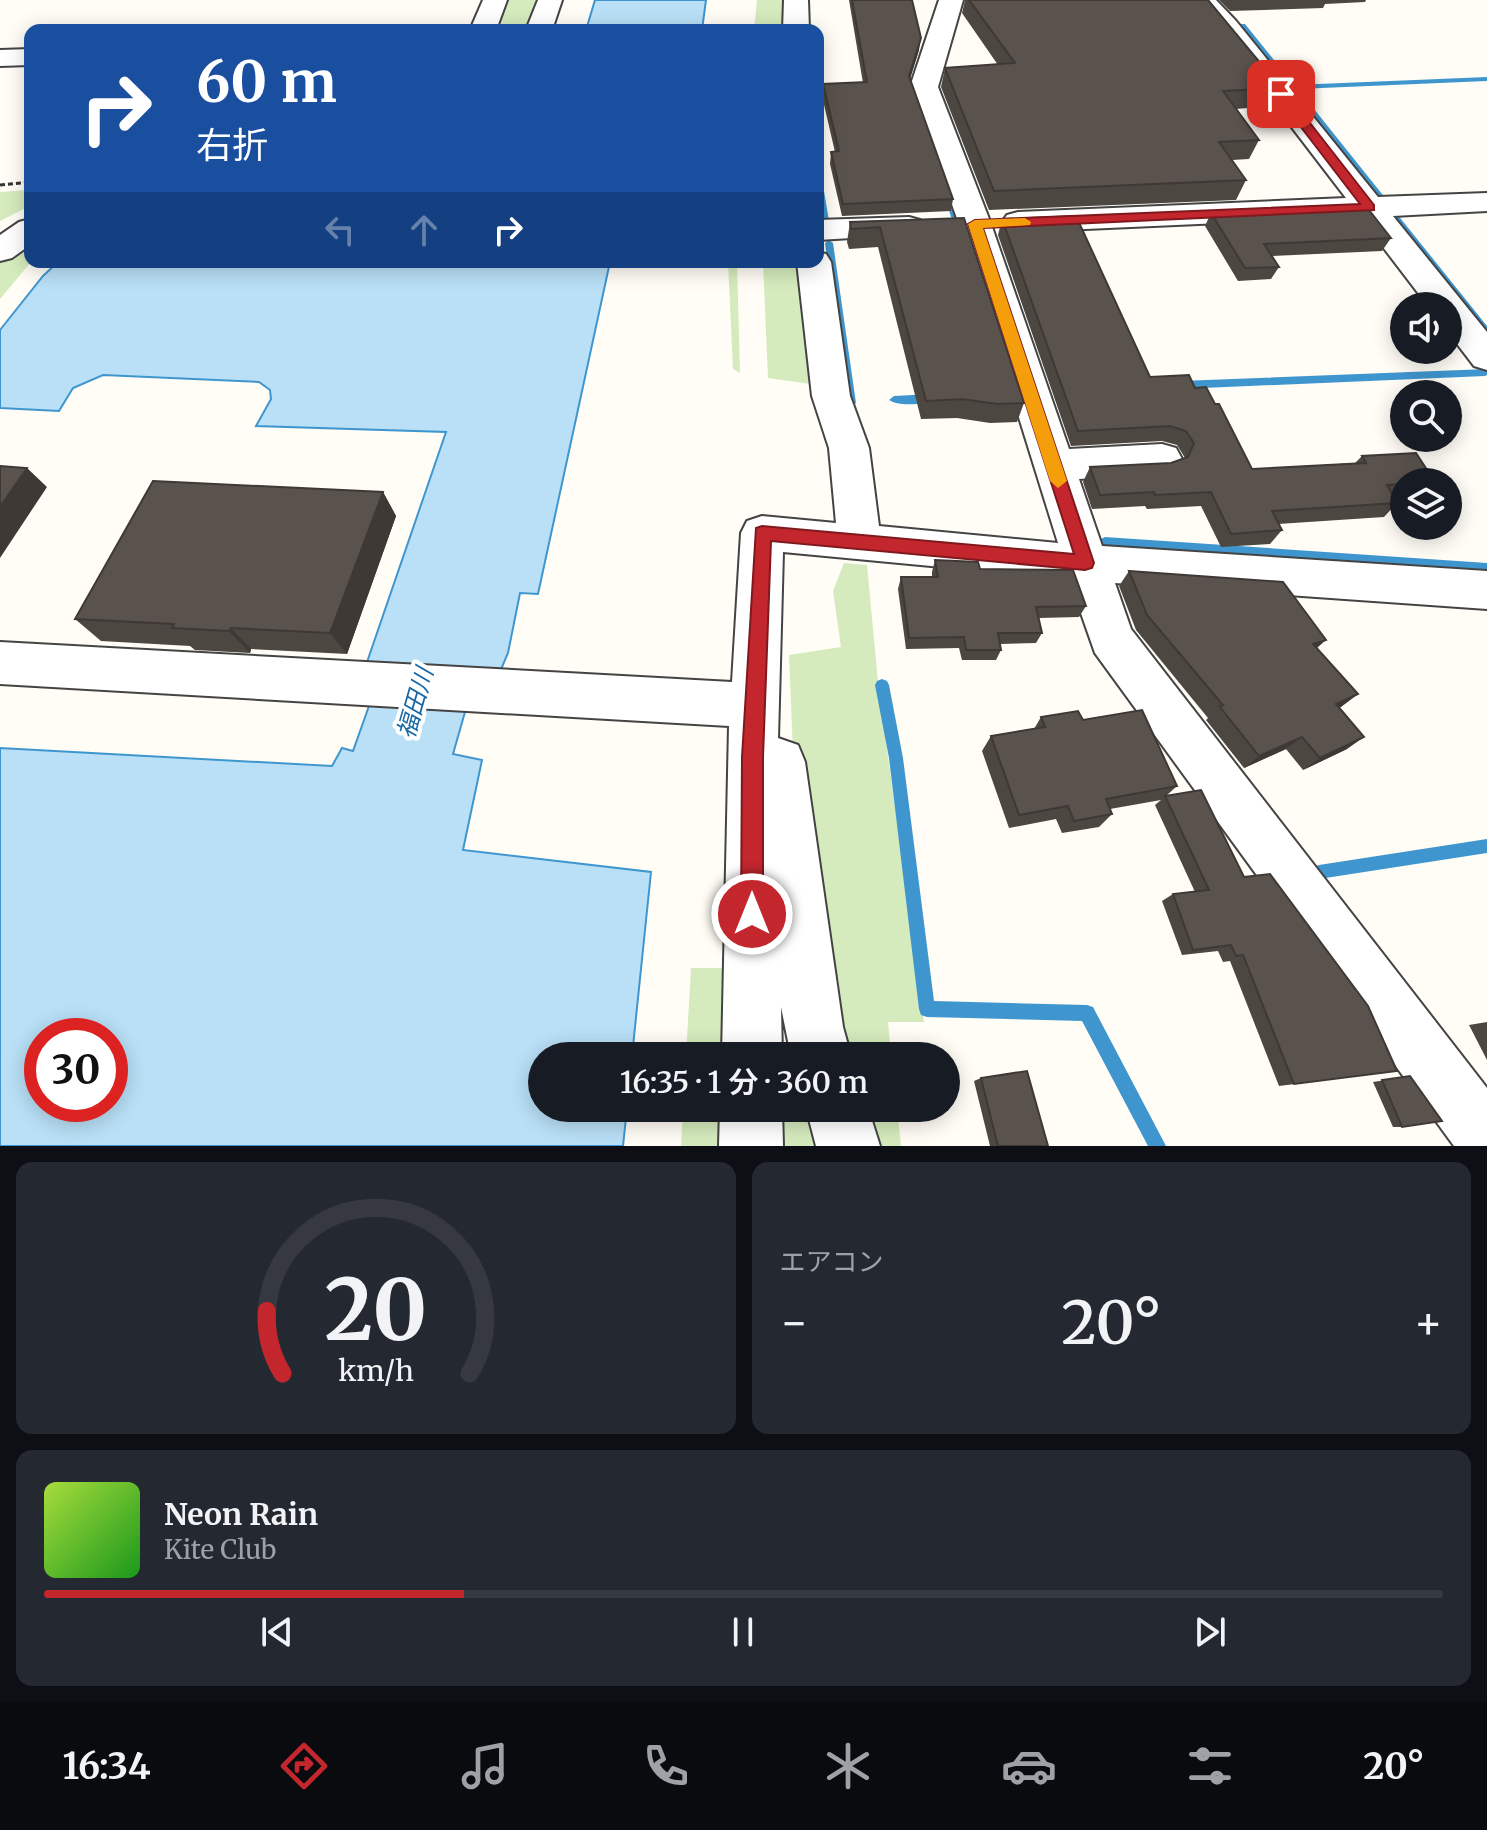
<!DOCTYPE html>
<html lang="ja">
<meta charset="utf-8">
<style>
body{margin:0;font-family:Merriweather,"Noto Sans JP",serif;background:#242831;color:#f1f3f6;height:100vh;display:flex;flex-direction:column;font-size:30px;white-space:nowrap}
*{box-sizing:border-box;margin:0}
p{font-size:26px;color:#9ea1a6}
.icon{flex:none;width:44px;height:44px;fill:none;stroke:currentColor;stroke-width:2;stroke-linecap:round;stroke-linejoin:round}
.map{position:relative;height:1146px;overflow:hidden}
.panel{display:flex;flex-direction:column;gap:16px;padding:16px;background:#0d0f14;flex:1}
.panel>*{flex:none}
.banner{position:absolute;left:24px;top:24px;width:800px;height:244px;border-radius:16px;box-shadow:0 4px 20px #0003;background:#1a4fa0;color:#fff;overflow:hidden}
.tools{position:absolute;left:1390px;top:292px;display:grid;gap:16px}
.tools a{display:grid;place-items:center;width:72px;height:72px;border-radius:50%;background:#171b24;box-shadow:0 4px 20px #0003;font-size:40px}
.speed{position:absolute;left:24px;top:1018px;display:flex;gap:16px;font-size:40px;font-weight:700;text-align:center}
.speed>*{display:grid;place-content:center;width:104px;height:104px;border-radius:50%;background:#171b24;box-shadow:0 4px 20px #0003;line-height:1}
.speed .limit{border:12px solid #d22;background:#fff;color:#111}
.pin{position:absolute;display:grid;place-items:center;width:68px;height:68px;color:#fff;margin:-34px;border-radius:16px;box-shadow:0 4px 12px #0006}
.me{position:absolute;width:88px;margin:-44px;rotate:0deg;stroke-linejoin:round;filter:drop-shadow(0 0 6px #0008)}
.turn{display:flex;align-items:center;gap:28px;height:168px;padding:0 40px;font-size:36px}
.turn .icon{width:104px;height:104px;stroke-width:2.5}
.turn b{display:block;font-size:56px;line-height:68px}
.lanes{display:flex;align-items:center;height:76px;padding:0 40px;background:#0003;justify-content:center;gap:40px;direction:ltr}
.lanes .off{opacity:.35}
.big{font-size:60px;font-weight:600;line-height:1.1}
.panel .tile{flex:1;display:flex;flex-direction:column;justify-content:center;gap:12px;min-width:0;padding:0 28px;border-radius:16px;background:#242831}
.panel .dial{align-items:center;gap:0}
.dial svg{height:208px;overflow:visible;fill:none;stroke:#363941;stroke-width:7;stroke-linecap:round;text-anchor:middle}
.dial text{fill:#f1f3f6;stroke:none}
.song{display:flex;align-items:center;gap:24px}
.cover{width:96px;height:96px;border-radius:12px;background:linear-gradient(135deg,hsl(80 70% 55%),hsl(120 70% 35%))}
.played{height:8px;border-radius:4px;background:linear-gradient(90deg,#c4262e 30%,#363941 30%)}
.keys{display:flex;justify-content:space-around;direction:ltr}
.heat{display:flex;justify-content:space-between;align-items:center;font-size:44px;direction:ltr}
.panel .tiles{flex:1;display:grid;gap:16px;grid-template-columns:1fr 1fr}
.tile:last-child{grid-column:span 2}
.trip{position:absolute;left:528px;top:1042px;width:432px;height:80px;border-radius:40px;background:#171b24;box-shadow:0 4px 20px #0003;font-weight:600;line-height:80px;text-align:center}
.menu{display:flex;height:128px;justify-content:space-around;align-items:center;background:#090b0e;color:#9ea1a6}
.menu .icon{width:56px;height:56px}
.menu .on{color:#c4262e}
.menu b{font-size:36px;color:#f1f3f6}
.map>svg:first-child{display:block}
.green{fill:#d5ebbd}
.water{fill:#b9e0f7;stroke:#3f96cf;stroke-width:2;fill-rule:evenodd}
.lines{fill:none;stroke-linecap:round;stroke-linejoin:round}
.stream{fill:#3f96cf;fill-rule:evenodd}
.minor-casing{stroke:#444;stroke-width:4}
.path{stroke:#333;stroke-width:3;stroke-dasharray:5 3;stroke-linecap:butt}
.minor{fill:#fff;fill-rule:evenodd}
.wall{fill:#4d4742}
.shaded-wall{fill:#3f3936}
.building{fill:#5a524d;stroke:#3f3936;stroke-width:2}
.route{fill:#c4262e;stroke:#7f191e;stroke-width:2}
.slow{fill:#f59e0b}
.labels{text-anchor:middle;dominant-baseline:central;stroke-width:8;stroke-linejoin:round;paint-order:stroke}
.water-label{font-size:24px;font-style:italic;fill:#1768a6;stroke:#fff}
</style>
<div class="map">
<svg width="1487" height="1146" viewBox="0 0 1487 1146">
<rect width="100%" height="100%" fill="#fffdf5"/>
<path class="green" d="M509,0H542L531,30H496Z
M757,0H789V30H754Z
M30,190V206L0,221V192Z
M30,239L31,262L0,299V263Z
M728,262H737L740,373L733,369Z
M763,262H805L818,385L768,378Z
M844,563L867,565L878,682L924,1022H888L891,1056H833L793,753L789,655L841,647L833,591Z
M691,968H726L724,1056H686Z
M683,1108H723V1146H681Z
M770,1108H820L827,1146H770Z
M849,1108H897L901,1146H861Z"/>
<path class="water" d="M595,0H706L702,30H586Z
M58,262H610L538,594L520,593L508,653L485,707L467,705L453,754L482,760L463,850L651,872L632,1056H542V1108H627L623,1146H0V748L332,766L342,748L353,751L370,703L354,700L446,432L256,426L271,399L270,390L259,382L103,375L73,388L59,411L0,408V330L43,276ZM42,1036H110V1104H42Z"/>
<g class="lines">
<path class="stream" d="M1241,24H1245L1294,85L1487,77V81L1298,89L1386,199V203H1380L1241,26Z
M818,176L822,179L829,221L825,224L821,221L818,205Z
M947,188L951,191L959,217L958,219L955,220L951,217L943,191Z
M1394,213L1397,214L1487,326V336L1484,335L1391,218L1390,216Z
M829,240L833,243L856,403L851,407L846,403L825,243Z
M1487,369V375L1485,376L1180,389L1175,385L1180,381Z
M931,394L936,398C926,405 899,407 889,400L894,396Z
M1105,537L1487,563V573L1105,547L1101,545L1099,542L1101,539Z
M882,679L887,681L889,685L903,758L934,1001L1087,1005L1093,1007L1166,1146H1148L1082,1021L927,1017L921,1015L919,1009L889,758L875,685L877,681Z
M1487,839V853L1319,879L1314,877L1312,872L1314,867L1319,865Z"/>
<defs>
<path id="minor" d="M483,0H507L496,30H470Z
M538,0H562L552,30H526Z
M784,0H808L809,30H783Z
M939,0H963L938,87L991,224L1069,449L1162,444L1176,448L1182,459L1176,470L1162,474L1079,479L1102,546L1487,571V609L1115,583L1131,629L1487,1088V1146H1454L1095,653L1069,579L783,552L778,738L798,745L805,762L843,1027L851,1056H791L781,1007L782,1056H722L729,726L0,684V642L732,682L741,533L747,521L762,516L836,523L829,448L812,396L797,262H818V252L826,254L831,262L850,396L869,448L879,526L1058,543L959,224L910,87Z
M1190,0H1216L1236,21L1378,197L1487,193V211L1393,216L1487,332V370L1474,366L1448,332V306H1428L1360,217L1018,232L1007,229L1002,222L1007,215L1018,212L1346,198L1218,31Z
M30,49V65L0,66V50Z
M909,217L920,220L925,227L920,234L818,240V220Z
M30,219V245L12,258L0,261V235L19,222Z
M720,1108H782L783,1146H719Z
M806,1108H868L880,1146H816Z"/>
</defs>
<use href="#minor" class="minor-casing"/>
<path class="path" d="M0,185L30,182"/>
<use href="#minor" class="minor"/>
</g>
<path class="wall" d="M849,0H912L919,50L910,79L953,199L951,211L842,216L830,164L831,152H835L822,96L823,84L863,83Z
M965,0H1208L1281,88L1272,106L1236,109L1259,140L1249,159L1232,160L1246,180L1236,200L989,210L941,87L945,68L998,65L962,13Z
M1219,0H1366L1365,2L1325,4L1323,8L1230,11Z
M1211,213L1391,238L1382,251L1272,256L1279,267L1271,279L1238,281L1205,226Z
M964,218L1024,403L1017,422L990,423L957,418L921,419L878,247L849,249L847,242L850,222Z
M1002,219L1150,377L1195,388L1215,404L1252,469L1355,463L1362,456L1404,482V497L1394,498L1397,503L1384,517L1278,524L1282,530L1270,544L1221,547L1201,506L1147,509L1145,506L1092,509L1083,482L1090,467L1171,463L1185,458L1177,445L1162,441L1071,446L998,235Z
M383,492L396,516L347,654L251,649L250,653L195,650L190,646L101,641L75,619Z
M935,560L980,569L1086,606L1079,617L1039,618L1042,633L1036,643L1000,644L1001,650L996,660H962L959,648L906,649L898,589L901,577H932V572Z
M1129,571L1317,648L1358,694L1339,708L1347,749L1303,770L1286,749L1244,768L1206,720L1208,718L1136,630L1119,586Z
M1041,717L1083,720L1177,786L1166,796L1244,877L1397,1071L1279,1086L1230,961L1223,962L1218,951L1182,955L1162,901L1173,894L1195,892L1155,805L1161,800L1110,809L1112,814L1099,827L1062,833L1056,819L1009,828L982,751L991,736L1034,729Z
M1487,1022V1060L1469,1025Z
M1410,1076L1402,1127H1393L1373,1082Z
M981,1078L1048,1146H990L974,1081Z"/>
<path class="shaded-wall" d="M921,38L919,50L907,88L909,76Z
M27,468L47,487L0,558V507Z
M383,492L396,516L347,654L330,633Z
M231,628L251,649L250,653L229,631Z
M1326,640L1310,654L1313,644Z
M1358,694L1341,707L1319,717L1336,704Z
M1302,737L1286,749L1244,768L1259,756Z
M1364,737L1347,749L1303,770L1320,758Z"/>
<path class="building" d="M852,0H912L921,38L909,76L953,199L843,204L831,152L839,151L823,84L867,82Z
M969,0H1208L1281,88L1223,91L1259,140L1219,142L1246,180L994,191L945,68L1015,63Z
M1361,207L1369,210L1391,238L1264,244L1279,267L1245,268L1211,213Z
M1076,216L1150,377L1189,375L1195,388L1206,387L1215,404H1219L1252,469L1366,463L1362,456L1416,453L1435,482H1404V484L1387,485L1397,503L1272,511L1282,530L1231,534L1211,492L1155,495L1154,492L1100,495L1090,467L1171,463L1188,457L1194,443L1186,431L1170,426L1078,431L1002,219Z
M964,218L1024,403L997,404L962,399L926,401L880,227L851,229L850,222Z
M0,466L27,468L0,507Z
M153,481L383,492L330,633L231,628L229,631L172,628L174,624L75,619Z
M935,560L978,562L980,569L1073,570L1086,606L1036,607L1042,633H998L1001,650H966L964,637L909,638L901,577H938Z
M1129,571L1283,582L1326,640L1313,644L1358,694L1336,704L1364,737L1320,758L1302,737L1259,756L1220,707L1223,705L1147,615Z
M1142,710L1177,786L1106,799L1112,814L1074,821L1068,806L1019,815L991,736L1045,727L1041,717L1078,711L1083,720Z
M1201,790L1244,877L1270,874L1368,1006L1397,1071L1294,1084L1243,955L1236,956L1231,945L1193,950L1173,894L1209,890L1165,796Z
M1027,1071L1048,1146H998L981,1078Z
M1410,1076L1442,1121L1402,1127L1382,1080Z"/>
<path class="route" d="M1277,91H1285L1374,205V210L983,228L1094,563L1092,568L1085,570L771,541L763,757V914L760,922L752,925L744,922L741,914L742,757L756,528L762,526L1074,554L968,224L975,220L1360,204L1277,96Z"/>
<path class="slow" d="M1025,218L1031,222L1030,225L983,228L1067,481L1058,488L1050,481L968,224L975,220Z"/>
<g class="labels">
<g class="water-label">
<text transform="translate(415 703) rotate(-74)">福田川</text>
</g>
</g>
</svg>
<div class="tools">
<a><svg class="icon" aria-label="sound" viewBox="0 0 24 24"><path d="M4 9h4l5-4v14l-5-4H4zM17 9q2 3 0 6"/></svg></a>
<a><svg class="icon" aria-label="search" viewBox="0 0 24 24"><circle cx="10" cy="10" r="6"/><path d="M15 15l6 6"/></svg></a>
<a><svg class="icon" aria-label="layers" viewBox="0 0 24 24"><path d="M12 4l9 5-9 5-9-5zM3 14l9 5 9-5"/></svg></a>
</div>
<div class="speed"><div class="limit">30</div></div>
<div class="pin" style="left:1281px;top:94px;background:#d93025"><svg class="icon" aria-label="arrive" viewBox="0 0 24 24"><path d="M6 21V4h12l-3 4 3 4H6"/></svg></div>
<svg class="me" style="left:752px;top:914px" viewBox="-20 -20 40 40"><circle r="17" fill="#c4262e" stroke="#fff" stroke-width="3"/><path d="M0-11L8 9 0 5-8 9z" fill="#fff"/></svg>
<div class="trip">16:35 · 1 分 · 360 m</div>
<div class="banner">
<div class="turn"><svg class="icon" aria-label="right" viewBox="0 0 24 24"><path d="M7 20v-9h11M14 6l5 5-5 5"/></svg><div><b>60 m</b>右折</div></div>
<div class="lanes"><svg class="icon off" aria-label="left" viewBox="0 0 24 24"><path d="M17 20v-9H6M10 6l-5 5 5 5"/></svg><svg class="icon off" aria-label="ahead" viewBox="0 0 24 24"><path d="M12 20V5M6 11l6-6 6 6"/></svg><svg class="icon" aria-label="right" viewBox="0 0 24 24"><path d="M7 20v-9h11M14 6l5 5-5 5"/></svg></div>
</div>
</div>
<section class="panel">
<div class="tiles">
<div class="tile dial"><svg viewBox="0 0 100 80">
<path d="M14 69A42 42 0 1 1 86 69"/>
<path d="M14 69A42 42 0 0 1 8 45" stroke="#c4262e"/>
<text x="50" y="56" font-size="32" font-weight="700">20</text>
<text x="50" y="72" font-size="11">km/h</text>
</svg></div>
<div class="tile"><p>エアコン</p>
<div class="heat"><a>−</a><b class="big">20°</b><a>+</a></div>
</div>
<div class="tile">
<div class="song"><i class="cover"></i><div><b>Neon Rain</b><p>Kite Club</p></div></div>
<div class="played"></div>
<div class="keys"><svg class="icon" aria-label="previous" viewBox="0 0 24 24"><path d="M18 5L8 12l10 7zM5 5v14"/></svg><svg class="icon" aria-label="pause" viewBox="0 0 24 24"><path d="M8 5v14M16 5v14"/></svg><svg class="icon" aria-label="next" viewBox="0 0 24 24"><path d="M6 5l10 7-10 7zM19 5v14"/></svg></div>
</div>
</div>
</section>
<nav class="menu">
<b>16:34</b>
<svg class="icon on" aria-label="directions" viewBox="0 0 24 24"><path d="M12 3l9 9-9 9-9-9zM9 14v-3h6M13 9l2 2-2 2"/></svg>
<svg class="icon" aria-label="music" viewBox="0 0 24 24"><path d="M9 18V5l10-2v13"/><circle cx="6" cy="18" r="3"/><circle cx="16" cy="16" r="3"/></svg>
<svg class="icon" aria-label="phone" viewBox="0 0 24 24"><path d="M5 4h4l2 5-3 2q2 4 5 5l2-3 5 2v4C11 20 4 13 5 4z"/></svg>
<svg class="icon" aria-label="climate" viewBox="0 0 24 24"><path d="M12 3v18M4 7l16 10M4 17L20 7"/></svg>
<svg class="icon" aria-label="car" viewBox="0 0 24 24"><path d="M5 17H2v-5l4-1 3-4h7l3 4 3 1v5h-3M9 17h6M6 11h13"/><circle cx="7" cy="17" r="2"/><circle cx="17" cy="17" r="2"/></svg>
<svg class="icon" aria-label="filters" viewBox="0 0 24 24"><path d="M4 7h16M4 17h16"/><circle cx="9" cy="7" r="2"/><circle cx="15" cy="17" r="2"/></svg>
<b>20°</b>
</nav>
